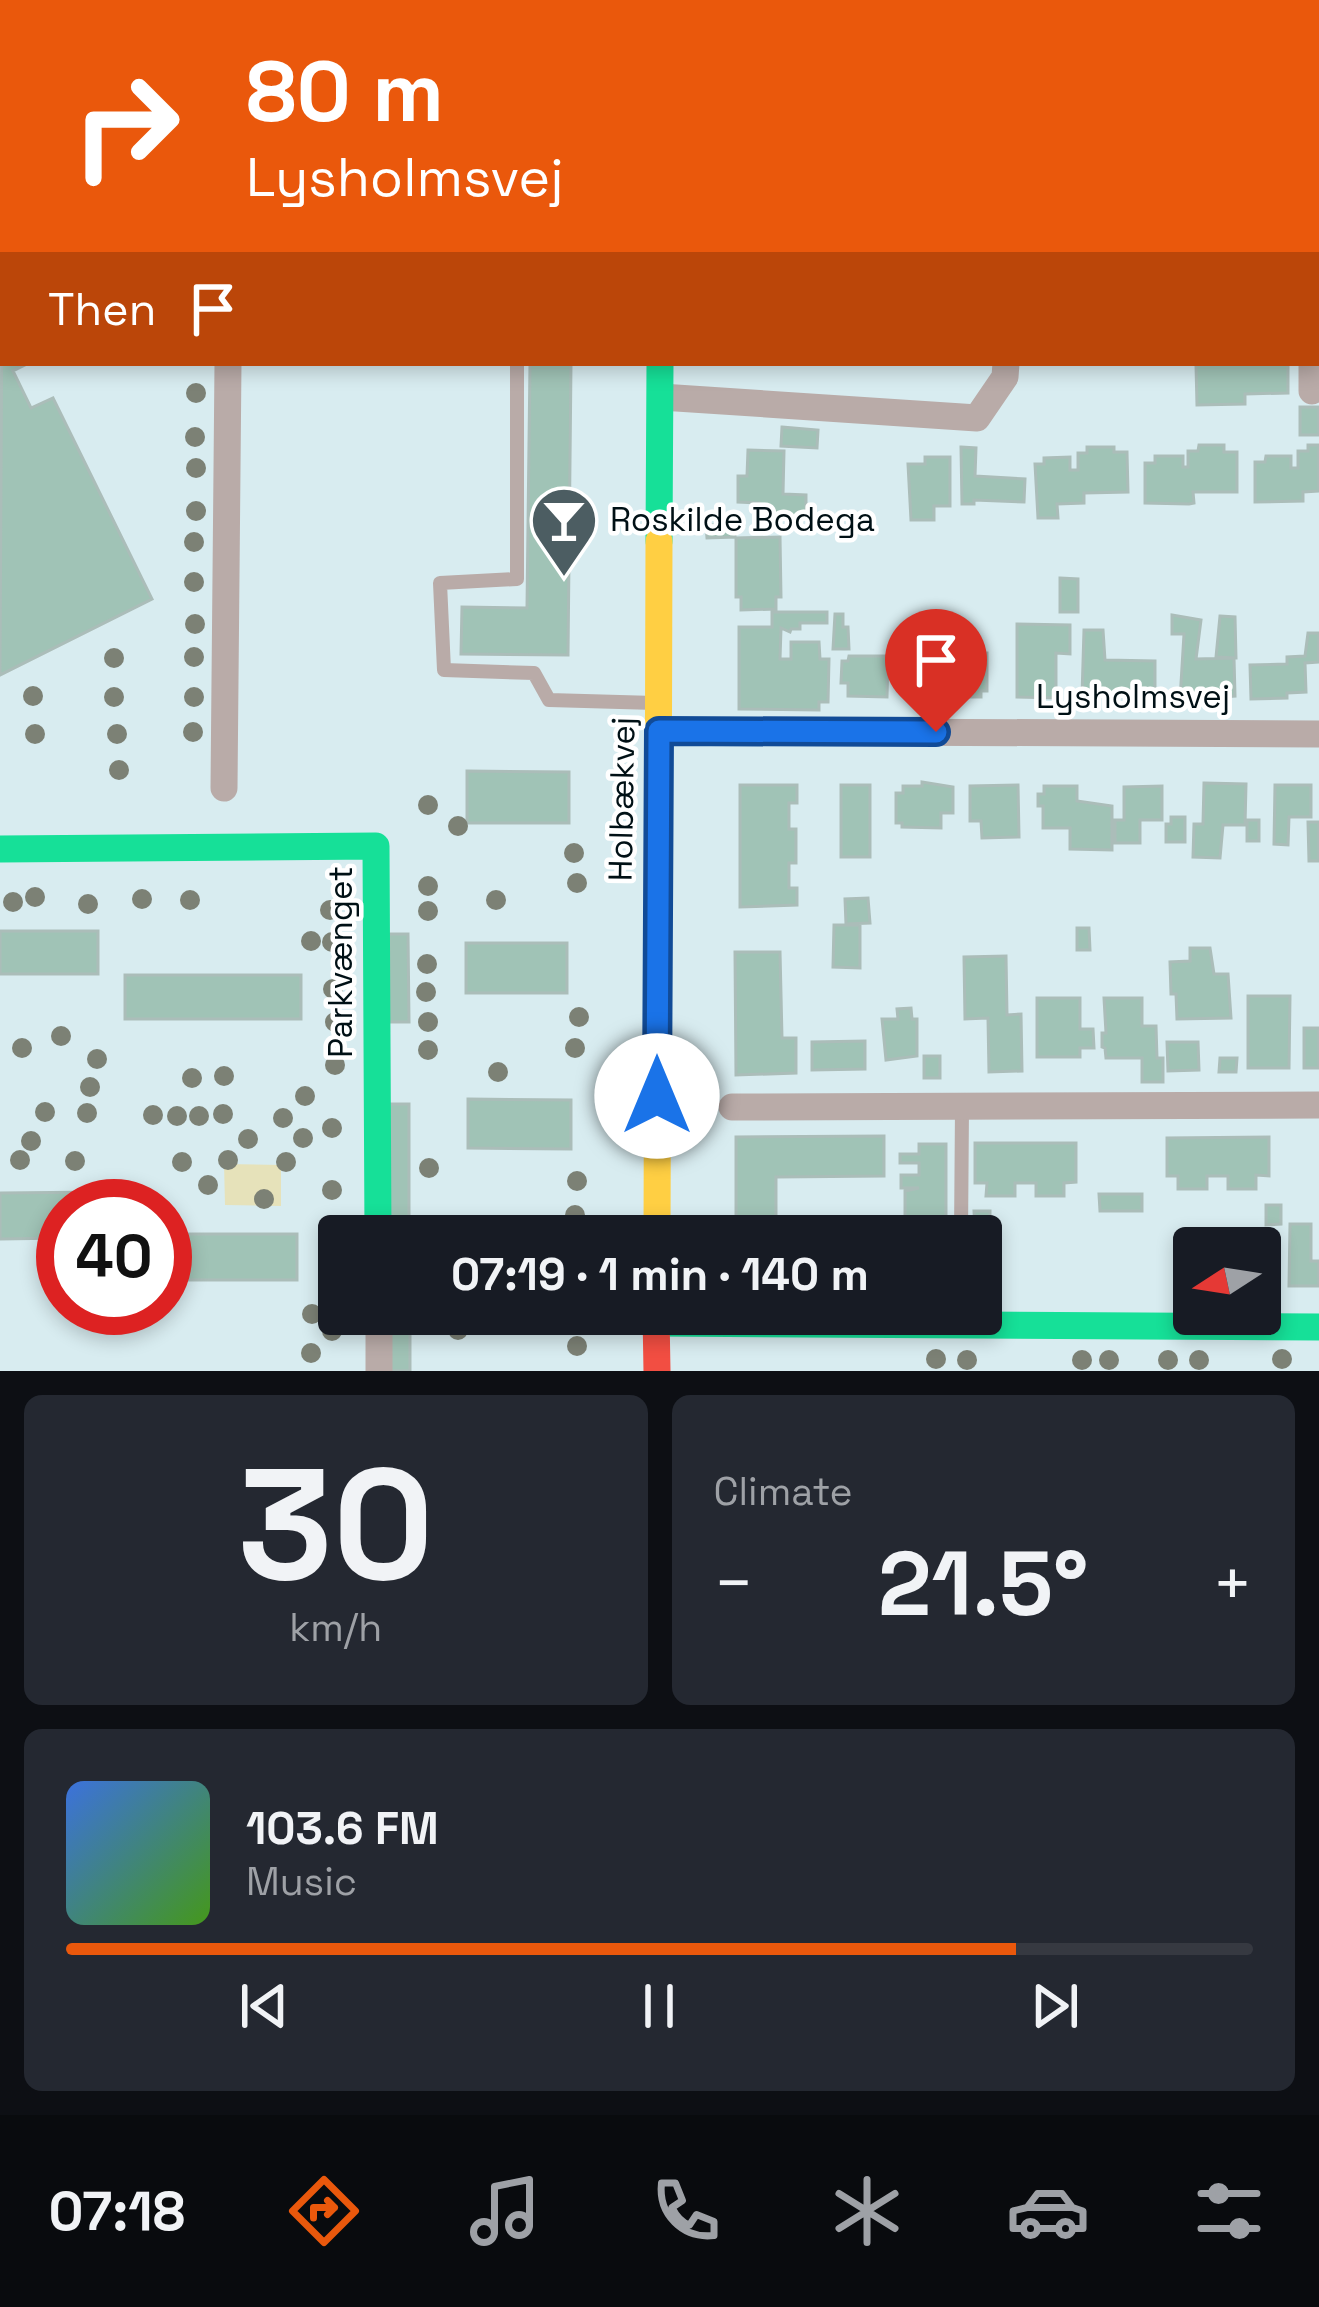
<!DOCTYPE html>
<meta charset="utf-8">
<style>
body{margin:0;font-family:"Space Grotesk",sans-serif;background:#242831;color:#f1f3f6;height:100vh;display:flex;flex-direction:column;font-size:45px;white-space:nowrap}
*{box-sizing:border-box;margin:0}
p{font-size:39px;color:#9ea1a6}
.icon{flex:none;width:66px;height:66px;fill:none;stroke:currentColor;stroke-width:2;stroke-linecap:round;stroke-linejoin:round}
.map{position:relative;height:1371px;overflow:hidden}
.details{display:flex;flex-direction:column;gap:24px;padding:24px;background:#0d0f14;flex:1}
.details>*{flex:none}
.hud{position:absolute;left:0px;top:0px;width:1320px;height:366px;box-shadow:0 6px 18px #0003;background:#ea580c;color:#fff;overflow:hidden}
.needle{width:78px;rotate:258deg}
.fabs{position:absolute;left:1173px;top:1227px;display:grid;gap:24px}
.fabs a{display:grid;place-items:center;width:108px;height:108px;border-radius:12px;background:#171b24;box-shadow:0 6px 18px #0003;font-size:60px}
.speed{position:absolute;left:36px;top:1179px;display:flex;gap:24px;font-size:60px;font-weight:700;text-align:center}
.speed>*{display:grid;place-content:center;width:156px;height:156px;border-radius:50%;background:#171b24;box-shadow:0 6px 18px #0003;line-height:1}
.speed .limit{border:18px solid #d22;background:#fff;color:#111}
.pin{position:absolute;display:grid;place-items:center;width:102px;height:102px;color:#fff;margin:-123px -51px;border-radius:50% 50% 50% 0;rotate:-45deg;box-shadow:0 0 12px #0007}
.pin .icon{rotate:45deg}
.me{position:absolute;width:132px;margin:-66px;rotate:0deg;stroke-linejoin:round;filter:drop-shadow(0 0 9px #0008)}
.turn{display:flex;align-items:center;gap:42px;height:252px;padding:0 48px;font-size:54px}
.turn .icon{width:156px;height:156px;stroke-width:2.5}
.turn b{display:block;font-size:84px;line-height:102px}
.then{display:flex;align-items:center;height:114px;padding:0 48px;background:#0003;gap:24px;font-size:45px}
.big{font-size:90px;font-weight:600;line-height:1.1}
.details .widget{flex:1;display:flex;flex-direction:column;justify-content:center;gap:18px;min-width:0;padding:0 42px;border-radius:18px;background:#242831}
.details .dial{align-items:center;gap:0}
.dial b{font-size:156px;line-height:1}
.song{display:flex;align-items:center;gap:36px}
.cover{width:144px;height:144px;border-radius:18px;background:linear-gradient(135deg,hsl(220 70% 55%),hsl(100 70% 35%))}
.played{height:12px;border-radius:6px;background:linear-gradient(90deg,#ea580c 80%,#363941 80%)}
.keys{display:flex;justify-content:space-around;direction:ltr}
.heat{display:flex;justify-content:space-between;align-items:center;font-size:66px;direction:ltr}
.details .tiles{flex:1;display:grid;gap:24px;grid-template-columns:1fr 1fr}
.widget:last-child{grid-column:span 2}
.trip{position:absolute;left:318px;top:1215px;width:684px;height:120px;border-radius:12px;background:#171b24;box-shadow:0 6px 18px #0003;font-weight:600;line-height:120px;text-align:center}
.menu{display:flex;height:192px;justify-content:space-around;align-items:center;background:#090b0e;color:#9ea1a6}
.menu .icon{width:84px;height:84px}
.menu .active{color:#ea580c}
.menu b{font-size:54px;color:#f1f3f6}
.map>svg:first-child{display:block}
.green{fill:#e6e2ba}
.building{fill:#a0c3b6;stroke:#abbdb9;stroke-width:3}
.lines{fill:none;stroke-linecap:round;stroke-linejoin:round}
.lane{stroke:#b9aba8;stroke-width:14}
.street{stroke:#b9aba8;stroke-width:27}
.fast{stroke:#16e098;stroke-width:27}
.slow{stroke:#ffcf43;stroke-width:27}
.jam{stroke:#f24e42;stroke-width:27}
.tree{fill:#7c8175}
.route-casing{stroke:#114b97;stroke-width:30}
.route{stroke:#1a73e8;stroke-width:21}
.labels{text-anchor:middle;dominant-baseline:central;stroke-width:9;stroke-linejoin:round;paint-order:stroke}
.poi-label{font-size:33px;fill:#001015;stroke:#fff;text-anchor:start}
.street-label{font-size:33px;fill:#001015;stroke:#fff}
</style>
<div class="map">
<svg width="1319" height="1371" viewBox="0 0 1319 1371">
<rect width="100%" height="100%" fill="#d8ecf0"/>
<path class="green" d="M224,1164L281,1165V1206L225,1205Z"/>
<path class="building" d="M3,80V363H29L13,371L31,408L53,398L152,599L0,675Z
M530,363H571L568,655L461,654L462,607L527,608Z
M1288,363V393L1245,394V404L1197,405L1196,365Z
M1300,407H1319V435H1300Z
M782,427L818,430L817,448L781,446Z
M1199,445H1224V452H1237V492H1193L1194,503L1189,504L1145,503V463H1155V456H1183V467H1188V451H1198Z
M1308,445H1319V491L1303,492V501L1255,502V462H1265L1266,456H1291V468H1298V451H1308Z
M961,447L976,448L975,476L1025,479L1024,502L974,500V504H962Z
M1087,447H1114V452H1127L1128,492L1084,493V503L1057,504L1058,518H1038L1035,464H1044V458L1070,457V470H1078V453H1087Z
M748,450L784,451L783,494L806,495V517L759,516V503L738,502V476H747Z
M925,457H950V506H934V520H911L908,464H925Z
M706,525H735V537L707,538Z
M780,537L781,597H776V609L741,610V597H736V538Z
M1060,578L1078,579V612H1060Z
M772,612H827V623H800V629H791L790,632L781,628L780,659H791V642H819L820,659H829L828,702H819V710L739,709V627H772Z
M835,614H843V627H848L849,649H833Z
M1172,615L1201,620L1196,659L1234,658L1235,696L1180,700L1184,634H1172Z
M1220,616L1235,617L1236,658L1216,657Z
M932,619H957V639L932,638Z
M1017,624L1070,625V654L1056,653V698L1017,697Z
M1084,630H1103L1105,660L1155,661V696H1082Z
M1308,633H1319V662L1305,663L1306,692L1287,693V698L1251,699L1250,665L1287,664V657L1305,656Z
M934,640H948V653L969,652V647H983V653H987V691H981V697H965V692L935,690Z
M849,656H888L887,697L848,696V683H841L842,661H848Z
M467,771L569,772V823H467Z
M922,782L953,787V813H941V828L902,827V823H896V793H903V786H922Z
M1204,783L1246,784L1245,825H1223L1220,858L1193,857L1194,824H1203Z
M740,785H797V803H789V829H796V863H789V888H797V905L740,907Z
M841,785H870V857H841Z
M1018,785L1019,837L982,838L981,821H970V786Z
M1275,785H1311V817H1289L1288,845L1274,844Z
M1044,786H1077V801L1112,806V850L1070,849V828H1043V806H1038V794H1044Z
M1162,786V820H1140V843H1115V820H1124V787Z
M1171,817H1185V842H1166V824H1171Z
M1247,820H1259V841H1247Z
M1308,822H1319V861H1309Z
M868,898L870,923L846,924L845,899Z
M834,925H860V968L833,967Z
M1077,928H1089L1090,950H1077Z
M0,931H98V974H0Z
M387,934H408L409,1022H387Z
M466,943H567V993H466Z
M1190,948H1210L1214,974H1228L1231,1018L1177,1019L1176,994H1171L1170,962L1190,961Z
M735,952H780L782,1038H796V1073L736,1075Z
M1006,956L1007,1015L1021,1014L1022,1071L989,1072L988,1018L965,1019L964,957Z
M125,975H301V1019H125Z
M1248,996H1290L1289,1068H1248Z
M1037,998H1080V1029H1093L1094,1048H1080V1057H1037Z
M1104,998H1142V1026H1156L1157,1058H1163V1082H1142V1058H1106L1105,1048L1102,1047V1033H1106Z
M911,1008L912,1019H917V1056L886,1060L882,1019H898L897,1009Z
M1304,1028H1319V1068H1304Z
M865,1041V1069L812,1070V1042Z
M1167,1042H1198L1199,1070L1168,1071Z
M924,1056H940V1078H924Z
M1220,1058H1237L1236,1072H1219Z
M468,1099L571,1100V1149L468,1148Z
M388,1104H409V1236H388Z
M884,1136V1176L776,1177V1236H736V1137Z
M1269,1137V1176L1256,1175V1189H1228V1176H1207V1189H1178V1176H1167V1138Z
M975,1143H1076V1182L1064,1183V1196H1036V1183H1015V1196H986L987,1183H975Z
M919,1144H946V1236H919V1226H905V1191L919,1188H901V1175H919V1163H900V1154H919Z
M101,1192V1206H63V1238L0,1239V1193Z
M1099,1194H1142V1211H1100Z
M1266,1205H1281V1224L1266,1225Z
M974,1211H990V1230H975Z
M1290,1224H1311V1261H1319V1286H1289Z
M165,1234H297V1280H165Z
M390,1316H410V1371H390Z"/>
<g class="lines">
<path class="lane" d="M114,3L119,0
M517,363V579L440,583L444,670L534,673L549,700L655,703
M961,1236L962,1108"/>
<path class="street" d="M75,0L77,3
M1317,208H1319
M1312,363V391
M661,397L977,418L1005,377L1006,363
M659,731L1319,734
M224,788L228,363
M732,1107L1319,1105
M379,1314V1371"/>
<path class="fast" d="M659,541L660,363
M0,849L376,846L378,1236
M656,1323L1319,1327"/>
<path class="slow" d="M657,1236L659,541"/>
<path class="jam" d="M658,0V3
M656,1314L657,1371"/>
</g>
<g class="tree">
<circle cx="196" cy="393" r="10"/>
<circle cx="195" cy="437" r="10"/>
<circle cx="196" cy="468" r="10"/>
<circle cx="196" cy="511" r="10"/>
<circle cx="194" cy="542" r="10"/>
<circle cx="194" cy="582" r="10"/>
<circle cx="195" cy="624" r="10"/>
<circle cx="194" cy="657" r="10"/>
<circle cx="114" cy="658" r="10"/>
<circle cx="33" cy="696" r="10"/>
<circle cx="114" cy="697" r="10"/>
<circle cx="194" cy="697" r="10"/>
<circle cx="193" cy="732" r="10"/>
<circle cx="35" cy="734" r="10"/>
<circle cx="117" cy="734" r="10"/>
<circle cx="119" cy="770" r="10"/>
<circle cx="428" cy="805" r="10"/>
<circle cx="458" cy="826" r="10"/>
<circle cx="574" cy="853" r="10"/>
<circle cx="577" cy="883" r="10"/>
<circle cx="428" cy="886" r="10"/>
<circle cx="35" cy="897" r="10"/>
<circle cx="142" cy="899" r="10"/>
<circle cx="190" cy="900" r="10"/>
<circle cx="496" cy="900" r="10"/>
<circle cx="13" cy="902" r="10"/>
<circle cx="88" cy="904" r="10"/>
<circle cx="330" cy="910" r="10"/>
<circle cx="428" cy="911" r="10"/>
<circle cx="311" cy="941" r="10"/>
<circle cx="332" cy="942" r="10"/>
<circle cx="427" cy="964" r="10"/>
<circle cx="333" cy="989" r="10"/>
<circle cx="426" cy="992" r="10"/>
<circle cx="579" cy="1017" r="10"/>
<circle cx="335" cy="1022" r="10"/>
<circle cx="428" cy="1022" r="10"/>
<circle cx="61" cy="1036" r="10"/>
<circle cx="22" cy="1048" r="10"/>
<circle cx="575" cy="1048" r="10"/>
<circle cx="428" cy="1050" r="10"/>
<circle cx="97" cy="1059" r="10"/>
<circle cx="335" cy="1065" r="10"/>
<circle cx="498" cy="1072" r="10"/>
<circle cx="224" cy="1076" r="10"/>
<circle cx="192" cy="1078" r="10"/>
<circle cx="90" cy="1087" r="10"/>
<circle cx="305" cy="1096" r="10"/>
<circle cx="45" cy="1112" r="10"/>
<circle cx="87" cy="1113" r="10"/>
<circle cx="223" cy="1114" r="10"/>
<circle cx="153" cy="1115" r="10"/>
<circle cx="177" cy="1116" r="10"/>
<circle cx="199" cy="1116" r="10"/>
<circle cx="283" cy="1118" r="10"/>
<circle cx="332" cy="1128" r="10"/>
<circle cx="303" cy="1138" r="10"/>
<circle cx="248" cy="1139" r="10"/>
<circle cx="31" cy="1141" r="10"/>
<circle cx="20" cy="1160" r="10"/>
<circle cx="228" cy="1160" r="10"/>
<circle cx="75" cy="1161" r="10"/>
<circle cx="182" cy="1162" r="10"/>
<circle cx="286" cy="1162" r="10"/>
<circle cx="429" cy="1168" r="10"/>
<circle cx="577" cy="1181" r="10"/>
<circle cx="208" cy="1185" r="10"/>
<circle cx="332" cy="1190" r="10"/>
<circle cx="264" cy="1199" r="10"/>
<circle cx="575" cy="1215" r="10"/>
<circle cx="312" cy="1314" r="10"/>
<circle cx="458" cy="1330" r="10"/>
<circle cx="332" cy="1331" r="10"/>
<circle cx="577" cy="1346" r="10"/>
<circle cx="311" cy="1353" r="10"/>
<circle cx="936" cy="1359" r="10"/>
<circle cx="1282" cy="1359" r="10"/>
<circle cx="967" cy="1360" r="10"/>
<circle cx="1082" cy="1360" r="10"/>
<circle cx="1109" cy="1360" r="10"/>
<circle cx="1168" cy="1360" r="10"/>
<circle cx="1199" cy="1360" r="10"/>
</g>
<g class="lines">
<defs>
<path id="route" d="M657,1096L659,731L936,732"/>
</defs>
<use href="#route" class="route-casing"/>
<use href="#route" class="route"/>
</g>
<defs>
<symbol id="bar-pin" viewBox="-11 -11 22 30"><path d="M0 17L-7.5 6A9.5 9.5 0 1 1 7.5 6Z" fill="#4c5d62" stroke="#fff"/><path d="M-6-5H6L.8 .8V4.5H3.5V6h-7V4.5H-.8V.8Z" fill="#fff"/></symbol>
</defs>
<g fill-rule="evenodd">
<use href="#bar-pin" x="526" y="482" width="76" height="104"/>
</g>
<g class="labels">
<g class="poi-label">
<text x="610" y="520">Roskilde Bodega</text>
</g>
<g class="street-label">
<text x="1133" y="697">Lysholmsvej</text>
<text transform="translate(622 799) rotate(-89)">Holbækvej</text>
<text transform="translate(341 962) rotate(-90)">Parkvænget</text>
</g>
</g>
</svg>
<div class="fabs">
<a><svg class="needle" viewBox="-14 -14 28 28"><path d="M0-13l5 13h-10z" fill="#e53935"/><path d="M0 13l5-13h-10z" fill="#9ea1a6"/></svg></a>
</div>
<div class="speed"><div class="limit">40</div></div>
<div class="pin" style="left:936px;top:732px;background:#d93025"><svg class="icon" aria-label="arrive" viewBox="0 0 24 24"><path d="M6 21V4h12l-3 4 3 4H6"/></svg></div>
<svg class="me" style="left:657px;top:1096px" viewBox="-20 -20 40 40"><circle r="19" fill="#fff"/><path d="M0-13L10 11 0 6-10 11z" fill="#1a73e8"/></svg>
<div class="trip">07:19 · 1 min · 140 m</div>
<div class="hud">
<div class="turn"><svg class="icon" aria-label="right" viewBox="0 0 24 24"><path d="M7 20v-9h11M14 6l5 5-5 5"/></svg><div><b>80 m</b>Lysholmsvej</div></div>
<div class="then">Then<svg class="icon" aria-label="arrive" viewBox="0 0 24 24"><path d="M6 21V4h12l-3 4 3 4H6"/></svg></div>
</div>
</div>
<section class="details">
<div class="tiles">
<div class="widget dial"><b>30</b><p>km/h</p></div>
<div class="widget"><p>Climate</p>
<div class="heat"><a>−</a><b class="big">21.5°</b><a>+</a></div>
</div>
<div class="widget">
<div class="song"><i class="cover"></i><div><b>103.6 FM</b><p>Music</p></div></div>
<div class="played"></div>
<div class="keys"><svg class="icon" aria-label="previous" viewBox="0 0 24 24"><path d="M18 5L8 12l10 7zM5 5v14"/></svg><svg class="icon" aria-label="pause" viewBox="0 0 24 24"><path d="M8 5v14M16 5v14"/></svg><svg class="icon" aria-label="next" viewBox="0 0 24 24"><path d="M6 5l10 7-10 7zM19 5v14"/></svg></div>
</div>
</div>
</section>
<nav class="menu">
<b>07:18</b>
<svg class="icon active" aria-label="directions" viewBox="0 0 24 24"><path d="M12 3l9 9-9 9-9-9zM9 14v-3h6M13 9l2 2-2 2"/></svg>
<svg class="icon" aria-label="music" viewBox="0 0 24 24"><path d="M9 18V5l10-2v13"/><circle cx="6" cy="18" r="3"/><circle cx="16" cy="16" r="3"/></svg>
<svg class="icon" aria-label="phone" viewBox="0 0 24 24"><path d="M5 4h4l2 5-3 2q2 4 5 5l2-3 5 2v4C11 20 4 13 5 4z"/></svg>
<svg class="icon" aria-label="climate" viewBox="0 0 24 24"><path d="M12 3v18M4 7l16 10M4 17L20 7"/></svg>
<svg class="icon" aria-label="car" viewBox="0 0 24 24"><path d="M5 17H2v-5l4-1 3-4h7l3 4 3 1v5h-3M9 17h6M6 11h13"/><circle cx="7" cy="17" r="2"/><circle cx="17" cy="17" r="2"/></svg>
<svg class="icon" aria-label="filters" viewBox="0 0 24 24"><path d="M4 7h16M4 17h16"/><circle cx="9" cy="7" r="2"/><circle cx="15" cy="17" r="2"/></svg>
</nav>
